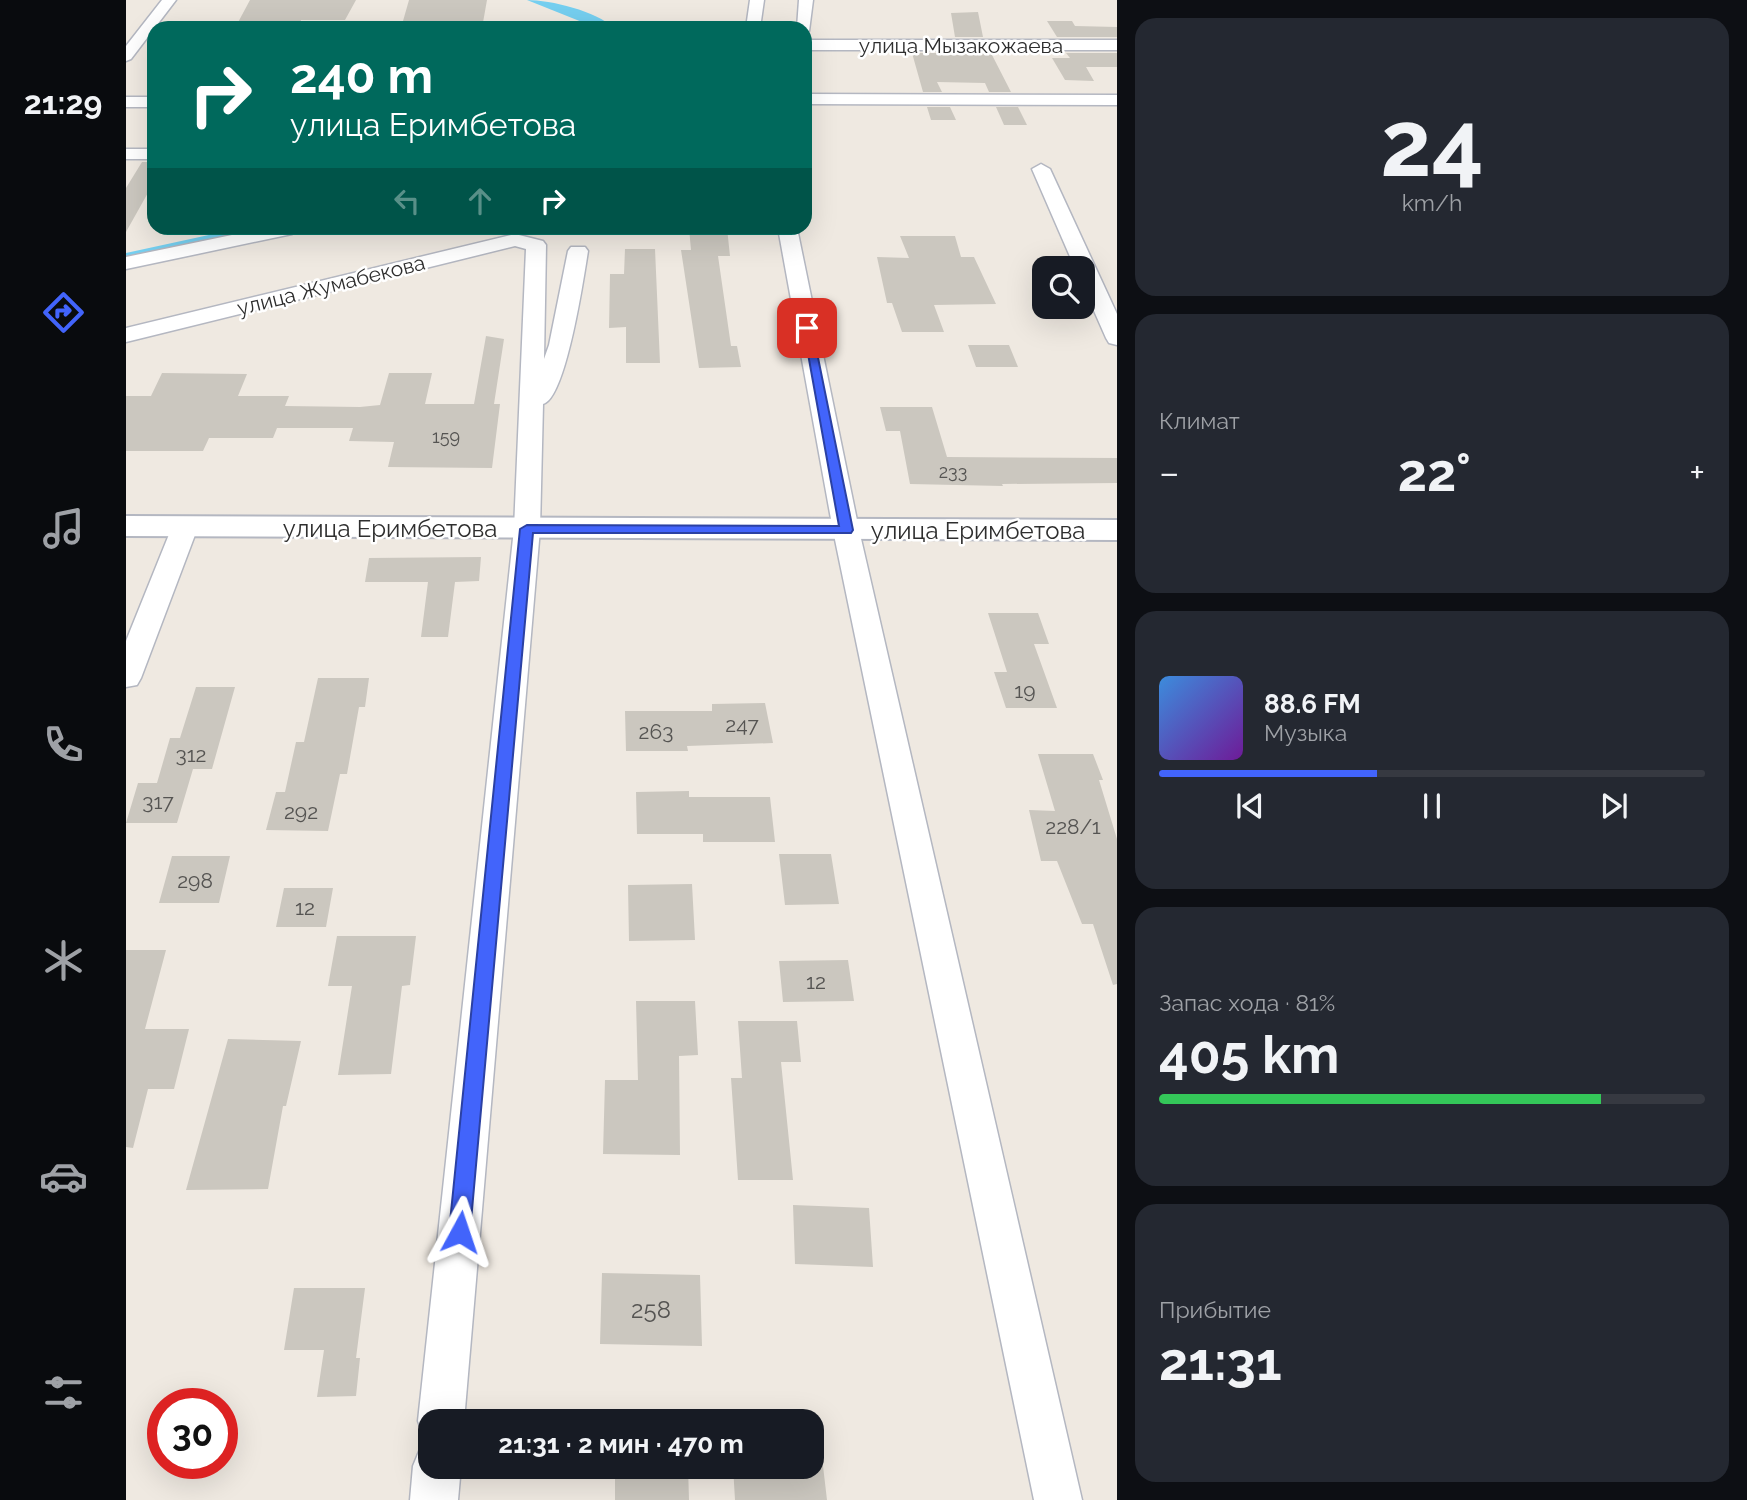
<!DOCTYPE html>
<html lang="ru">
<meta charset="utf-8">
<style>
body{margin:0;font-family:Raleway,sans-serif;background:#242831;color:#f1f3f6;height:100vh;display:flex;flex-direction:column;font-size:26px;white-space:nowrap}
*{box-sizing:border-box;margin:0}
p{font-size:23px;color:#9ea1a6}
.icon{flex:none;width:38px;height:38px;fill:none;stroke:currentColor;stroke-width:2;stroke-linecap:round;stroke-linejoin:round}
.map{position:relative;flex:1;overflow:hidden}
.sheet{display:flex;flex-direction:column;gap:18px;padding:18px;background:#0d0f14;width:630px}
.sheet>*{flex:none}
.top-card{position:absolute;left:21px;top:21px;width:665px;height:214px;border-radius:21px;box-shadow:0 7px 28px #0002;background:#00695c;color:#fff;overflow:hidden}
.tools{position:absolute;left:906px;top:256px;display:grid;gap:14px}
.tools a{display:grid;place-items:center;width:63px;height:63px;border-radius:14px;background:#171b24;box-shadow:0 7px 28px #0002;font-size:35px}
.speed{position:absolute;left:21px;top:1388px;display:flex;gap:14px;font-size:35px;font-weight:700;text-align:center}
.speed>*{display:grid;place-content:center;width:91px;height:91px;border-radius:50%;background:#171b24;box-shadow:0 7px 28px #0002;line-height:1}
.speed .limit{border:10px solid #d22;background:#fff;color:#111}
.pin{position:absolute;display:grid;place-items:center;width:60px;height:60px;color:#fff;margin:-30px;border-radius:14px;box-shadow:0 4px 10px #0006}
.me{position:absolute;width:77px;margin:-38px;rotate:5deg;stroke-linejoin:round;filter:drop-shadow(0 0 5px #0008)}
.turn{display:flex;align-items:center;gap:24px;height:147px;padding:0 28px;font-size:32px}
.turn .icon{width:91px;height:91px;stroke-width:2.5}
.turn b{display:block;font-size:49px;line-height:60px}
.lanes{display:flex;align-items:center;height:66px;padding:0 28px;background:#0003;justify-content:center;gap:35px;direction:ltr}
.lanes .off{opacity:.35}
.big{font-size:52px;font-weight:700;line-height:1.1}
.sheet .card{flex:1;display:flex;flex-direction:column;justify-content:center;gap:10px;min-width:0;padding:0 24px;border-radius:21px;background:#242831}
.sheet .dial{align-items:center;gap:0}
.dial b{font-size:91px;line-height:1}
.song{display:flex;align-items:center;gap:21px}
.cover{width:84px;height:84px;border-radius:10px;background:linear-gradient(135deg,hsl(210 70% 55%),hsl(280 70% 35%))}
.played{height:7px;border-radius:4px;background:linear-gradient(90deg,#4264fb 40%,#363941 40%)}
.keys{display:flex;justify-content:space-around;direction:ltr}
.heat{display:flex;justify-content:space-between;align-items:center;font-size:38px;direction:ltr}
.charge{height:10px;border-radius:5px;background:linear-gradient(90deg,#34c759 81%,#363941 0)}
.trip{position:absolute;left:292px;top:1409px;width:406px;height:70px;border-radius:21px;background:#171b24;box-shadow:0 7px 28px #0002;font-weight:700;line-height:70px;text-align:center}
main{display:flex;flex:1;min-height:0}
.tab-bar{display:flex;flex-direction:column;width:126px;justify-content:space-around;align-items:center;background:#090b0e;color:#9ea1a6}
.tab-bar .icon{width:49px;height:49px}
.tab-bar .on{color:#4264fb}
.tab-bar b{font-size:32px;color:#f1f3f6}
.map>svg:first-child{display:block}
.lines{fill:none;stroke-linecap:round;stroke-linejoin:round}
.canal{fill:#75cff0;fill-rule:evenodd}
.building{fill:#cbc7bf}
.minor-casing{stroke:#b4b7c1;stroke-width:3}
.secondary-casing{stroke:#b4b7c1;stroke-width:4}
.minor{fill:#fff;fill-rule:evenodd}
.secondary{fill:#fff;fill-rule:evenodd}
.route{fill:#4264fb;stroke:#2b41a3;stroke-width:2}
.labels{text-anchor:middle;dominant-baseline:central;stroke-width:5;stroke-linejoin:round;paint-order:stroke}
.far-number-label{font-size:18px;fill:#555452}
.far-street-label{font-size:21px;fill:#2e2e2e;stroke:#fff}
.number-label{font-size:21px;fill:#555452}
.street-label{font-size:24px;fill:#2e2e2e;stroke:#fff}
.near-number-label{font-size:24px;fill:#555452}
</style>
<main>
<nav class="tab-bar">
<b>21:29</b>
<svg class="icon on" aria-label="directions" viewBox="0 0 24 24"><path d="M12 3l9 9-9 9-9-9zM9 14v-3h6M13 9l2 2-2 2"/></svg>
<svg class="icon" aria-label="music" viewBox="0 0 24 24"><path d="M9 18V5l10-2v13"/><circle cx="6" cy="18" r="3"/><circle cx="16" cy="16" r="3"/></svg>
<svg class="icon" aria-label="phone" viewBox="0 0 24 24"><path d="M5 4h4l2 5-3 2q2 4 5 5l2-3 5 2v4C11 20 4 13 5 4z"/></svg>
<svg class="icon" aria-label="climate" viewBox="0 0 24 24"><path d="M12 3v18M4 7l16 10M4 17L20 7"/></svg>
<svg class="icon" aria-label="car" viewBox="0 0 24 24"><path d="M5 17H2v-5l4-1 3-4h7l3 4 3 1v5h-3M9 17h6M6 11h13"/><circle cx="7" cy="17" r="2"/><circle cx="17" cy="17" r="2"/></svg>
<svg class="icon" aria-label="filters" viewBox="0 0 24 24"><path d="M4 7h16M4 17h16"/><circle cx="9" cy="7" r="2"/><circle cx="15" cy="17" r="2"/></svg>
</nav>
<div class="map">
<svg width="991" height="1500" viewBox="0 0 991 1500">
<rect width="100%" height="100%" fill="#efe9e1"/>
<g class="lines">
<path class="canal" d="M401,0C425,0 470,11 488,28H471Z
M115,228H146L137,233L0,263V253Z"/>
</g>
<path class="building" d="M124,0H230L219,20H175L172,28H109Z
M283,0H361L356,28H275Z
M852,12L857,37H829L825,13Z
M921,21H946L949,26L991,27V37H931Z
M786,53H865L885,92H863L859,83L811,82L816,92H797Z
M940,53H991V67H960L968,81L939,80L926,58H944Z
M801,107H824L830,120H805Z
M870,107H892L901,125H878Z
M16,162H28V182L0,232V188Z
M563,228H601L604,256H592L605,346H611L615,367L573,368L555,250H565Z
M774,236H829L835,257H848L870,304L808,305L818,332H776L766,303H761L751,257L783,258Z
M499,249H529L534,363H500V327L483,328L484,274H498Z
M360,336L378,339L368,404H374L366,468L262,467L268,442L223,441L227,428H151L147,438H83L77,451H0V396H25L36,373L121,374L112,396H163L159,406L234,407L254,405L263,373H306L299,404H348Z
M842,345H883L892,367H850Z
M754,407H806L821,457L991,458V483L876,484L877,486L784,484L774,431H760Z
M355,557L353,581L329,582L322,637H295L302,582H239L243,558Z
M862,613H912L923,644H908L931,708H880L868,672H881Z
M192,678H243L239,707H233L221,774H214L202,831L140,830L150,792H159L170,742H178Z
M70,687H109L86,769H67L51,823H0L12,783H31L44,738H54Z
M639,703L647,743L561,746L562,751H500L499,711H586V704Z
M912,754H967L977,780H973L991,839V984L987,985L967,924H956L931,861H915L903,810L929,811Z
M563,791V797H644L649,842H577V834H511L510,792Z
M653,854H705L713,904L659,905Z
M46,856H104L93,903H33Z
M566,884L569,940L503,941L502,885Z
M158,888H207L200,927H150Z
M211,936H290L284,985L276,986L265,1074L212,1075L226,986H202Z
M0,950H40L19,1029H63L48,1089H22L7,1148L0,1147Z
M722,960L728,1001L657,1002L653,961Z
M510,1001H569L572,1055L553,1056L554,1155L477,1154L479,1080H512Z
M612,1021H671L675,1062H655L667,1180H612L605,1078H616Z
M102,1039L175,1041L160,1106H157L142,1189L60,1190Z
M667,1205L743,1208L747,1267L669,1264Z
M476,1273L574,1275L576,1346L474,1344Z
M168,1288H239L230,1358H234L230,1396L191,1397L198,1350H158Z
M489,1466H562L563,1500H489Z
M607,1466H697L701,1500H609Z"/>
<g class="lines">
<defs>
<path id="minor" d="M36,0H50L5,59L0,61V46Z
M624,0H638L634,28H620Z
M673,0H687L683,31L671,28Z
M679,40H991V50H679Z
M679,94L991,95V105L679,104Z
M0,97H28V107H0Z
M0,149H28V159H0Z
M915,164L924,169L991,314V345L983,343L980,338L957,286V268H949L906,169Z
M140,228H176L166,234L0,269V257Z
M652,228H671L733,530L956,1500H908L707,530Z
M389,234L417,241L420,245L418,359L423,345L442,251L445,247H459L462,251C458,276 440,399 417,404L414,529L338,1421H304V1440L298,1437L292,1421L388,529L400,249L389,246L0,342V328Z
M59,519L68,521L72,527L15,678L11,685L0,687V641L46,527L50,521Z
M304,1445V1466H335L332,1500H284L287,1466L294,1449Z"/>
<path id="secondary" d="M0,516L991,520V540L0,536Z"/>
</defs>
<use href="#minor" class="minor-casing"/>
<use href="#secondary" class="secondary-casing"/>
<use href="#minor" class="minor"/>
<use href="#secondary" class="secondary"/>
</g>
<path class="route" d="M677,326L686,328L727,530L725,533H407L344,1232L341,1238L334,1241L326,1238L323,1232L394,529L401,525L713,526Z"/>
<g class="labels">
<g class="far-number-label">
<text x="320" y="436">159</text>
<text x="827" y="471">233</text>
</g>
<g class="far-street-label">
<text x="835" y="45">улица Мызакожаева</text>
<text transform="translate(205 285) rotate(-14)">улица Жумабекова</text>
</g>
<g class="number-label">
<text x="899" y="690">19</text>
<text x="616" y="724">247</text>
<text x="530" y="731">263</text>
<text x="65" y="754">312</text>
<text x="32" y="801">317</text>
<text x="175" y="811">292</text>
<text x="947" y="826">228/1</text>
<text x="69" y="880">298</text>
<text x="179" y="907">12</text>
<text x="690" y="981">12</text>
</g>
<g class="street-label">
<text x="264" y="528">улица Еримбетова</text>
<text x="852" y="530">улица Еримбетова</text>
</g>
<g class="near-number-label">
<text x="525" y="1309">258</text>
</g>
</g>
</svg>
<div class="tools">
<a><svg class="icon" aria-label="search" viewBox="0 0 24 24"><circle cx="10" cy="10" r="6"/><path d="M15 15l6 6"/></svg></a>
</div>
<div class="speed"><div class="limit">30</div></div>
<div class="pin" style="left:681px;top:328px;background:#d93025"><svg class="icon" aria-label="arrive" viewBox="0 0 24 24"><path d="M6 21V4h12l-3 4 3 4H6"/></svg></div>
<svg class="me" style="left:334px;top:1232px" viewBox="-20 -20 40 40"><path d="M0-17L14 15 0 8-14 15z" fill="#4264fb" stroke="#fff" stroke-width="4"/></svg>
<div class="trip">21:31 · 2 мин · 470 m</div>
<div class="top-card">
<div class="turn"><svg class="icon" aria-label="right" viewBox="0 0 24 24"><path d="M7 20v-9h11M14 6l5 5-5 5"/></svg><div><b>240 m</b>улица Еримбетова</div></div>
<div class="lanes"><svg class="icon off" aria-label="left" viewBox="0 0 24 24"><path d="M17 20v-9H6M10 6l-5 5 5 5"/></svg><svg class="icon off" aria-label="ahead" viewBox="0 0 24 24"><path d="M12 20V5M6 11l6-6 6 6"/></svg><svg class="icon" aria-label="right" viewBox="0 0 24 24"><path d="M7 20v-9h11M14 6l5 5-5 5"/></svg></div>
</div>
</div>
<section class="sheet">
<div class="card dial"><b>24</b><p>km/h</p></div>
<div class="card"><p>Климат</p>
<div class="heat"><a>−</a><b class="big">22°</b><a>+</a></div>
</div>
<div class="card">
<div class="song"><i class="cover"></i><div><b>88.6 FM</b><p>Музыка</p></div></div>
<div class="played"></div>
<div class="keys"><svg class="icon" aria-label="previous" viewBox="0 0 24 24"><path d="M18 5L8 12l10 7zM5 5v14"/></svg><svg class="icon" aria-label="pause" viewBox="0 0 24 24"><path d="M8 5v14M16 5v14"/></svg><svg class="icon" aria-label="next" viewBox="0 0 24 24"><path d="M6 5l10 7-10 7zM19 5v14"/></svg></div>
</div>
<div class="card"><p>Запас хода · 81%</p><b class="big">405 km</b><div class="charge"></div></div>
<div class="card"><p>Прибытие</p><b class="big">21:31</b></div>
</section>
</main>
